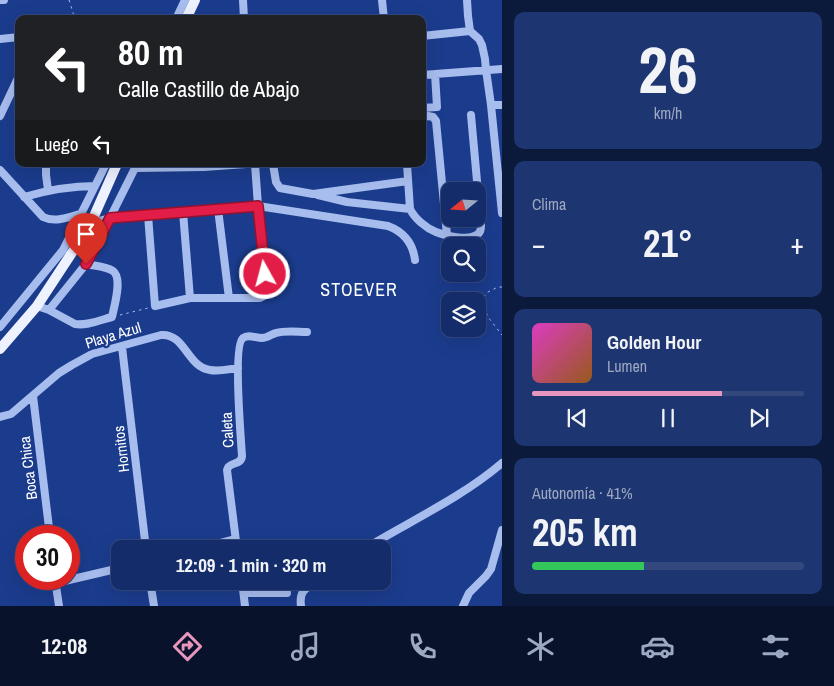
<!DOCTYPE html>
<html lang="es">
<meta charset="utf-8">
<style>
body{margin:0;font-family:"Archivo Narrow",sans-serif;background:#1d3570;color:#f1f3f6;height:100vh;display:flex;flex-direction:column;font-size:19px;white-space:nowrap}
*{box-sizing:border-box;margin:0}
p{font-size:16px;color:#9da8c1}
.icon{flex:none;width:28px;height:28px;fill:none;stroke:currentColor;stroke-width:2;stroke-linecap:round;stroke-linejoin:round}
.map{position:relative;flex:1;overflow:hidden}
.side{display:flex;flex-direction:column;gap:12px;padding:12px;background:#0b193a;width:332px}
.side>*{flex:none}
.top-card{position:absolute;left:15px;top:15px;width:411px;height:152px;border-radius:10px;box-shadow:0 5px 20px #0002,0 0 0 1px #33497e;background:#202124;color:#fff;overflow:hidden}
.needle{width:32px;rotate:252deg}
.controls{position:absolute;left:441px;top:182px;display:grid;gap:10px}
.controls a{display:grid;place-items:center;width:45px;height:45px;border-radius:10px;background:#142d6a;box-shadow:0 5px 20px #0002,0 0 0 1px #33497e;font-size:25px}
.speed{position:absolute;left:15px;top:525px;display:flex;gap:10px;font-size:25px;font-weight:700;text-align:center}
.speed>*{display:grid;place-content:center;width:65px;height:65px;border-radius:50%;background:#142d6a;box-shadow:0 5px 20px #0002,0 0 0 1px #33497e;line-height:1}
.speed .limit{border:8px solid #d22;background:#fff;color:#111}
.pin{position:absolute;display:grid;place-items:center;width:42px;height:42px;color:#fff;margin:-51px -21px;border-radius:50% 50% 50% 0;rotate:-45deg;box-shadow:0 0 5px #0007}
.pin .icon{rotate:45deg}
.me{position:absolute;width:55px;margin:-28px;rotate:353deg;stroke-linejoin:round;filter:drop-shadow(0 0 4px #0008)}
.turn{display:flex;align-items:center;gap:18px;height:105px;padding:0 20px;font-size:22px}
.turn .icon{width:65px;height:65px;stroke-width:2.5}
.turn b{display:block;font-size:35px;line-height:42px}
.then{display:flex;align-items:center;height:48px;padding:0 20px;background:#0003;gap:10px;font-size:19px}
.big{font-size:38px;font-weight:700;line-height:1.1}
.side .tile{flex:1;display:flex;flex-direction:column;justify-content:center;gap:8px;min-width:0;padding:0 18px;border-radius:10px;background:#1d3570}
.side .dial{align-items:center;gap:0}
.dial b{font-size:65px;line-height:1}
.song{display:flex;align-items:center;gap:15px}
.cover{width:60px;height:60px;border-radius:8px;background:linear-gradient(135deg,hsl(310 70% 55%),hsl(30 70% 35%))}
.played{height:5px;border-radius:2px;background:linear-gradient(90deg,#e797bd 70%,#33497e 70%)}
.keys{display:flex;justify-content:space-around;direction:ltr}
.heat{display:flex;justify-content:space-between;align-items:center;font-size:28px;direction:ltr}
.charge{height:8px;border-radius:4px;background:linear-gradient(90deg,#34c759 41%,#33497e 0)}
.trip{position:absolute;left:111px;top:540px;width:280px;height:50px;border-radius:10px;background:#142d6a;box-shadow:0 5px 20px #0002,0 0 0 1px #33497e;font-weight:700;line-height:50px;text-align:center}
.tab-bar{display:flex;height:80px;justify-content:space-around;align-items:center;background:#08122a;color:#9da8c1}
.tab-bar .icon{width:35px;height:35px}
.tab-bar .on{color:#e797bd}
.tab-bar b{font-size:22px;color:#f1f3f6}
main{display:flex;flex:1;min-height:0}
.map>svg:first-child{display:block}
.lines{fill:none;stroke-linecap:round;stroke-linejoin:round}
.path{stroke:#a7bdee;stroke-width:1;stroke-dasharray:2.5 4;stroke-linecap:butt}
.minor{stroke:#a7bdee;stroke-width:8}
.major{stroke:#eef2ff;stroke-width:10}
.route-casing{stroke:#92132f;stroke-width:12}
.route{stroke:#e11d48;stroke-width:9}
.labels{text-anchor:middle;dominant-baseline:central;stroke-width:5;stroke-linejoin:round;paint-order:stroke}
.street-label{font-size:15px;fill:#fff;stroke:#1b3c8d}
.quarter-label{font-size:18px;letter-spacing:1px;fill:#fff;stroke:#1b3c8d}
</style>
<main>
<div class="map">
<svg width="502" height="606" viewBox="0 0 502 606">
<rect width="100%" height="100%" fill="#1b3c8d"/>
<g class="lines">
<path class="path" d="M69,0L75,19
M502,287H498L486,293L482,302L488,317L502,335
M120,315L148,308"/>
<path class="minor" d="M0,0H4
M243,0L244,19
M382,0L384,19
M467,0L468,16L470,31L479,39L482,45L485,59L486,70L491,105L502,213
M176,19L185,0
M422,36L470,31
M0,39L19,37
M422,75L502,69
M491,105H502
M422,108L437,107L435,74
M0,116L19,76
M422,118L428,116L433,117L436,121L447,235
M46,164V175L48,190
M273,164L276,182L280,188L313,194L408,181
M407,164L410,209C415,219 426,228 436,232C446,236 471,242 479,233C481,231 481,228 481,225L471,115
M135,168L204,167L246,164
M0,170L43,217C55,223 68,217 81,214
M318,195L347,202L410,209
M24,197C48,190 71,186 95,186
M218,209L229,298
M183,212L190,298
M148,215L155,306L190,298H260L266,295L267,291L258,206L255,164
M91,223L110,218L258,206L388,226C404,232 413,244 415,260
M37,306L49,310L75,324C87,326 100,320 112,317C114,307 123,278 113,271C106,266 94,266 86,264
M49,310L86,264L98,242L137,164
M0,327L63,250L106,164
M122,347L146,549
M33,396L50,536
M0,417L11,414L59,373L72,365L92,354L161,335C185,333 187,367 210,370C219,372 229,369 238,368
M197,549L235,539
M237,549L227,470C229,461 241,466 242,456C241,440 233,345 243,338C248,334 256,338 262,338C268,338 271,334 276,333C286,330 298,332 307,332
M364,549C410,521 461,498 502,463
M55,579L59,606
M150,581L154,606
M242,581L245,606
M56,583L120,568
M244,593H287
M301,606C299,591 305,589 316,581
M463,606L469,593L486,576L491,569L502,530"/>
<path class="major" d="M186,19L195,0
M0,349L37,306L77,245L91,223L117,164"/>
</g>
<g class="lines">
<defs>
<path id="route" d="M86,264L110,218L258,206L265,274"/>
</defs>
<use href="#route" class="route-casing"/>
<use href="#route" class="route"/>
</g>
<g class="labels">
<g class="street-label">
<text transform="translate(113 335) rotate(-17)">Playa Azul</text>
<text transform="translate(227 430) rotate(-93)">Caleta</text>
<text transform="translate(121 449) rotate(-97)">Hornitos</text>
<text transform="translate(28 468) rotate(-97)">Boca Chica</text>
</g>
<g class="quarter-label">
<text x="359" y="289">STOEVER</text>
</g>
</g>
</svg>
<div class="controls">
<a><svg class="needle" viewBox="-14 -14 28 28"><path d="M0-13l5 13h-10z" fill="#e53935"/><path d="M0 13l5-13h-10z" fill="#9da8c1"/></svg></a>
<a><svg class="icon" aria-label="search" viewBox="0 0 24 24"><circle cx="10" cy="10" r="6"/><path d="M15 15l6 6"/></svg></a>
<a><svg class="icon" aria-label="layers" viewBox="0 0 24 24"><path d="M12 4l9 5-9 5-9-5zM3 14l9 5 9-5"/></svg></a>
</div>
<div class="speed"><div class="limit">30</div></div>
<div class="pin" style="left:86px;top:264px;background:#d93025"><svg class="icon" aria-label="arrive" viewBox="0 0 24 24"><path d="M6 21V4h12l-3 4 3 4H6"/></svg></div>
<svg class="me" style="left:265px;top:274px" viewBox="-20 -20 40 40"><circle r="17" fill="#e11d48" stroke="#fff" stroke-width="3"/><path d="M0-11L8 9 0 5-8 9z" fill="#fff"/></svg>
<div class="trip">12:09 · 1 min · 320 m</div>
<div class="top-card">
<div class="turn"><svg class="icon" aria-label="left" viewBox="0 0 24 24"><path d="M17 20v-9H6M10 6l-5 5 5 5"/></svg><div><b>80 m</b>Calle Castillo de Abajo</div></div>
<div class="then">Luego<svg class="icon" aria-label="left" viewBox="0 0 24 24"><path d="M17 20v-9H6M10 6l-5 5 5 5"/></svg></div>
</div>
</div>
<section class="side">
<div class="tile dial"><b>26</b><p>km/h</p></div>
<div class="tile"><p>Clima</p>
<div class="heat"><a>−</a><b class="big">21°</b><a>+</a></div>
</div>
<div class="tile">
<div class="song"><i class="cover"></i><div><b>Golden Hour</b><p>Lumen</p></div></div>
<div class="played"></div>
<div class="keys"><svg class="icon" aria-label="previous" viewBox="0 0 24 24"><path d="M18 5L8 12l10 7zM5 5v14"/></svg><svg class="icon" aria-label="pause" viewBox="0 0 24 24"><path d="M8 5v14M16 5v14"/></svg><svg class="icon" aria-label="next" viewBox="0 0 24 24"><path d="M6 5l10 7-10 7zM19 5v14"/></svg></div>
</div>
<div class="tile"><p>Autonomía · 41%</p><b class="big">205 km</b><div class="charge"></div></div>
</section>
</main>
<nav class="tab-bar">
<b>12:08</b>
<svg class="icon on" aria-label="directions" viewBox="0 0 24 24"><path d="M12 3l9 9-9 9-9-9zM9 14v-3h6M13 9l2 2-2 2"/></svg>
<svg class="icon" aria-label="music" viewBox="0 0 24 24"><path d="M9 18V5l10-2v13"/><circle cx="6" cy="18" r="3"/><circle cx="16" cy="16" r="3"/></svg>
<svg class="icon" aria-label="phone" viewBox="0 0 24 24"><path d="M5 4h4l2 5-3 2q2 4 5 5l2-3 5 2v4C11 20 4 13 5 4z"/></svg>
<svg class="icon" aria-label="climate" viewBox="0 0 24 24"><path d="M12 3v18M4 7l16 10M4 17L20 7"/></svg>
<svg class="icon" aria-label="car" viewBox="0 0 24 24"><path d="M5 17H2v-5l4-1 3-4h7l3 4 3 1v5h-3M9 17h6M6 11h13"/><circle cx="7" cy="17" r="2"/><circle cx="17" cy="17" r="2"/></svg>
<svg class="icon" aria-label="filters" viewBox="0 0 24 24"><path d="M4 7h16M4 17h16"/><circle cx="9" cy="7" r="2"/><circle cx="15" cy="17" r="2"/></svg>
</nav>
